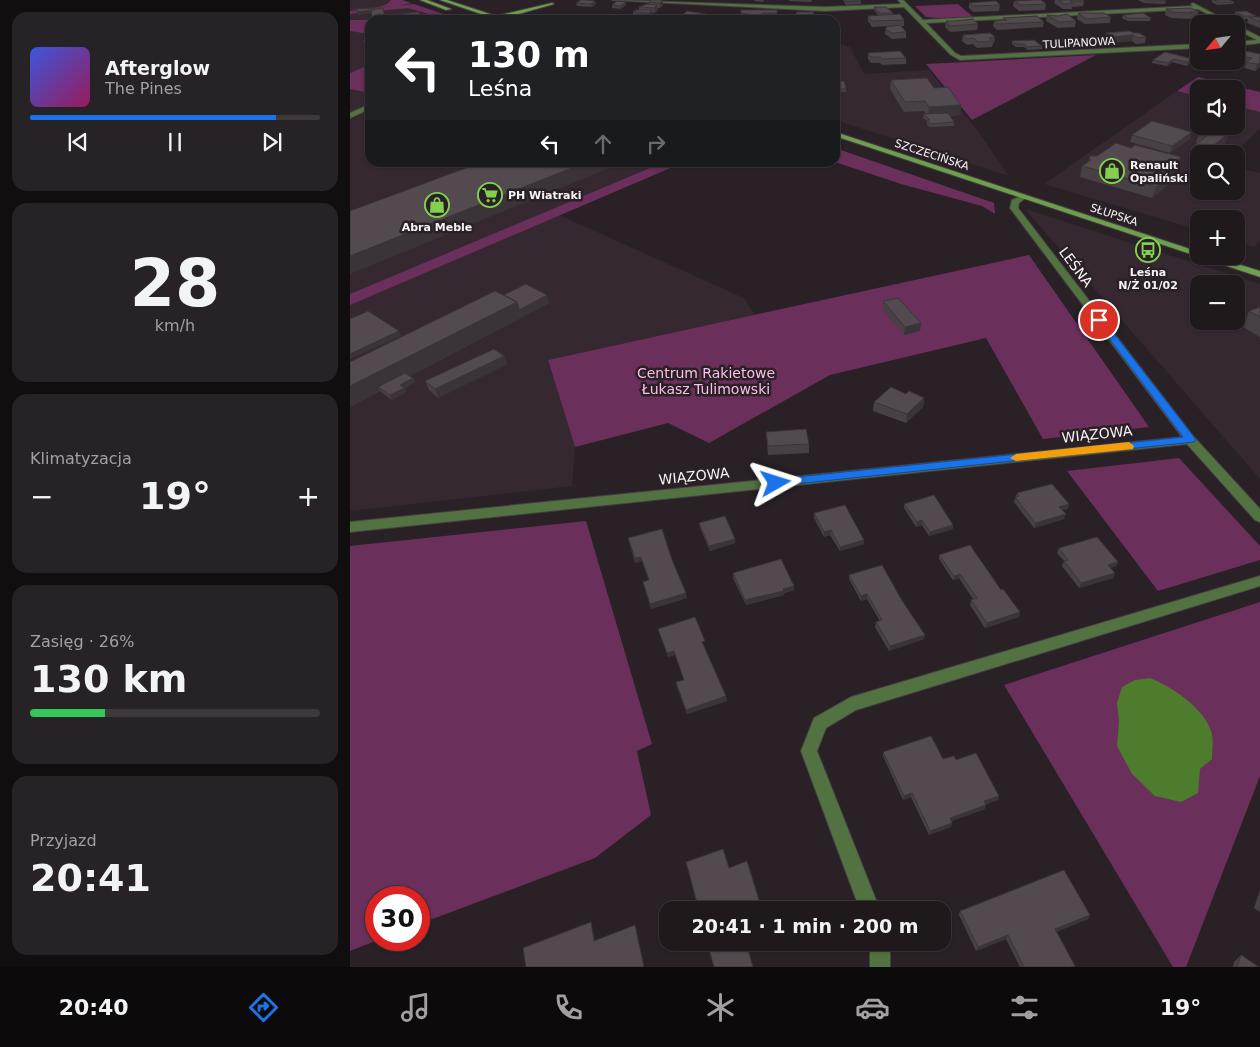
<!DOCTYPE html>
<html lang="pl">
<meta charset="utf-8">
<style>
body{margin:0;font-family:"DejaVu Sans",sans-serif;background:#272225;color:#f1f3f6;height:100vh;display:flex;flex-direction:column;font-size:19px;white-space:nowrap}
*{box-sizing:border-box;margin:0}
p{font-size:16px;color:#a1a0a3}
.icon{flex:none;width:28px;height:28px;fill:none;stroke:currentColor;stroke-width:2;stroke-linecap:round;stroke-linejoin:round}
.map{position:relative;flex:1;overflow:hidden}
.sheet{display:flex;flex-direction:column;gap:12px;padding:12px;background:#110e0f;width:350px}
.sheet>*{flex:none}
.top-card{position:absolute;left:15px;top:15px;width:475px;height:152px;border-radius:15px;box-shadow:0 1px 4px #0004,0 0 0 1px #3c383b;background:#202124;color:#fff;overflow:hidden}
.needle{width:32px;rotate:241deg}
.tools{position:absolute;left:840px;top:15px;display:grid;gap:10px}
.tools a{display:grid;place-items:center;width:55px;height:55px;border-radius:10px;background:#1f191c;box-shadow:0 1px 4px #0004,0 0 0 1px #3c383b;font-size:25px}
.speed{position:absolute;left:15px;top:886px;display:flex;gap:10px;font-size:25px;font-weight:700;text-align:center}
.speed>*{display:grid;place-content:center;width:65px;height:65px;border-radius:50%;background:#1f191c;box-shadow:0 1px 4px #0004,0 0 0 1px #3c383b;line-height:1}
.speed .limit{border:8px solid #d22;background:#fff;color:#111}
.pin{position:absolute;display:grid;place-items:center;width:42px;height:42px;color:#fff;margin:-21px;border:2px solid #fff;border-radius:50%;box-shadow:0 1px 5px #0007}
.me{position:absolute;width:55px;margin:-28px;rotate:84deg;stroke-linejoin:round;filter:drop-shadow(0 0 4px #0008)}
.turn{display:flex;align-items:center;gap:18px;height:105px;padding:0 20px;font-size:22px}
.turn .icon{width:65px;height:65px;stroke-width:2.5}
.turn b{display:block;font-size:35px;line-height:42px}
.lanes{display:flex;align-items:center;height:48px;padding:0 20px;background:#0003;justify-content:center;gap:25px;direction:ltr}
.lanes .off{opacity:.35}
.big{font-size:38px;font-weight:800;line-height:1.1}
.sheet .card{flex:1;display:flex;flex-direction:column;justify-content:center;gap:8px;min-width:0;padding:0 18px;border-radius:15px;background:#272225}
.sheet .dial{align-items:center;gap:0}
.dial b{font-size:65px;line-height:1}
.song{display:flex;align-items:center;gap:15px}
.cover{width:60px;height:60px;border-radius:8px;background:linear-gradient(135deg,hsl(230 70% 55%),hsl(330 70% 35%))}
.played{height:5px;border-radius:2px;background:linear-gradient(90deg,#1a73e8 85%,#3c383b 85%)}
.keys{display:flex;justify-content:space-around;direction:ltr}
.heat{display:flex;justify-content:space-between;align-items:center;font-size:28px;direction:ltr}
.charge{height:8px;border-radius:4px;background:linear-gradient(90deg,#34c759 26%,#3c383b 0)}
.trip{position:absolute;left:309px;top:901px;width:292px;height:50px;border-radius:15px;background:#1f191c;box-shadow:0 1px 4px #0004,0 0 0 1px #3c383b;font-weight:800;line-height:50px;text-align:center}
.tab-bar{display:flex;height:80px;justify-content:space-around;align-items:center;background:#0c0a0b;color:#a1a0a3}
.tab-bar .icon{width:35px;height:35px}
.tab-bar .on{color:#1a73e8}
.tab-bar b{font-size:22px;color:#f1f3f6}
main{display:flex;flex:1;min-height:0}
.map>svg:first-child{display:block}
.built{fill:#362831;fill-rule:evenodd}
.green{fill:#6a2f5b}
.water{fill:#4d7c2c}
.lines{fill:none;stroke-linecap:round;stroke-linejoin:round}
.street-casing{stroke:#463e43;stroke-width:2}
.secondary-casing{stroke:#463e43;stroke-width:2}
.street{fill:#537241;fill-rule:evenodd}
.secondary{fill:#6d9f4e;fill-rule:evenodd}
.wall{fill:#474045}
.shaded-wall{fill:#3a3438}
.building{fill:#534a50;stroke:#3a3438}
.route{fill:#1a73e8;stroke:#114b97}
.slow{fill:#f59e0b}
.labels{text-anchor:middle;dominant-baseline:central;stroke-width:5;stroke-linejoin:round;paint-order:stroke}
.far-street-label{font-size:11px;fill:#f7f2f5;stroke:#292126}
.far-poi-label{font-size:11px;font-weight:bold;fill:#f7f2f5;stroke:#292126;text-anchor:start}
.street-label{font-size:14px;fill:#f7f2f5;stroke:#292126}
.park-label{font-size:14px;fill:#fcbde9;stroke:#292126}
</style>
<main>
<section class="sheet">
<div class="card">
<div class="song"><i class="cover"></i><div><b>Afterglow</b><p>The Pines</p></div></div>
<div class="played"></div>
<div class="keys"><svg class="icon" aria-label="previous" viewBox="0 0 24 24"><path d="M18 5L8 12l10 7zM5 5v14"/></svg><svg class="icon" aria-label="pause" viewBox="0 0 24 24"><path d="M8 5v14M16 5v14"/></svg><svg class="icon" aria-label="next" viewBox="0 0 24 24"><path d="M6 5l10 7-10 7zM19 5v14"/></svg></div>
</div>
<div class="card dial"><b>28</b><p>km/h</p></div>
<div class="card"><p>Klimatyzacja</p>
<div class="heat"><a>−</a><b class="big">19°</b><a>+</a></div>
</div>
<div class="card"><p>Zasięg · 26%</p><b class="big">130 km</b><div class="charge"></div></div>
<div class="card"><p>Przyjazd</p><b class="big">20:41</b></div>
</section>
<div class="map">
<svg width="910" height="967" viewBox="0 0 910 967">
<rect width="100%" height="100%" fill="#292126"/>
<path class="built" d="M0,0H52L99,16L96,20H20V65L0,73Z
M485,43L500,47L514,74L579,70L630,134L659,176L485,120Z
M0,84L20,89V104L0,113Z
M827,91L849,97V126H886V106L910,112V129L883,154H849V191H886V167L910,173V241L904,247L886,242V219H849V230L694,184Z
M20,111V162L332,163L209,215L394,298L405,315L198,360L225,447L222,486L0,511V120Z
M675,209L910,284V479ZM849,284H886V321H849Z"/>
<path class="green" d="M41,0H52L61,3L47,6L64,4L99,16L103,20H79L83,17L82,15L58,8L0,14V11L43,6L0,10C11,7 35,10 41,0Z
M608,4L623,17L587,18L576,17L565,6Z
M0,20H20V34L0,31Z
M746,55L622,120L576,64Z
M14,67L20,69V93L0,89V73Z
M848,77L910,92V112L886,106V89H849V97L827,91Z
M485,148L644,203L645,214L632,206L551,184L485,162Z
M312,163H332L0,305V294Z
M679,255L799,427L693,439L636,338L480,375L359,443L318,423L225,447L198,360Z
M829,458L910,546V560L808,591L717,471Z
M236,521L302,744L287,751L301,815L245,858L69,924V898H26V940H28L0,951V546Z
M910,602V776L836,967H823L654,685Z"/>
<path class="water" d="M800,678C821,686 854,708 861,731C864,739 862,751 862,759L850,769L848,793L831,802L805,796L782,774L767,746L769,722L767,703L772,687L785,680Z"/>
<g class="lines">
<defs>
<path id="street" d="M262,0L475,7L551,4L548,0H553L573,20L843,6L841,4L843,3L883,24H877L848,9L576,23L605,53L611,56L849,44V48L610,60L601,55L554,7L475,11Z
M886,25L910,37V43L886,46V42L907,40L886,29Z
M20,37V46L14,41Z
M20,104V109L0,118V113Z
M673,195L677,197L669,203L668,208L844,437L910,509V522L905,520L837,444L0,532V522L832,437L660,208L662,200Z
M910,576V586L506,710L476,728L467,751L530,910H510L451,751L464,718L501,697Z
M520,942H540V967H520Z"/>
<path id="secondary" d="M70,0H77L101,9L96,10Z
M90,0H97L146,16L202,3L204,4L147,20H133L140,17Z
M485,132L849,252V256H862L910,271V277L485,136Z"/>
</defs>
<use href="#street" class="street-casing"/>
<use href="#secondary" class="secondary-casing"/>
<use href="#street" class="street"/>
<use href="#secondary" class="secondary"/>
</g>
<path class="wall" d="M313,0V5L310,8H308V10L305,13H302L303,16L300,19L297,18V20H277V18L283,15V12L289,10V7L299,4V2Z
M404,0H414L413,2L405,1Z
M439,0H462L461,2L439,1Z
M493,0H510L511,1V4L496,5Z
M705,0H733L734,1L733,6L722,7V9H713L704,3Z
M788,0H814L816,1L815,4L794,3Z
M862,0H879L884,2L883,4L867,5L862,2Z
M245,1L246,4L242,7L227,6L226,3Z
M664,1L696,4L695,10L669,11L663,6Z
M276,2V5L271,9L262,8V5Z
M619,3L650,5L649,11L623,12L619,8Z
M524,7L543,13V15L554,20V26H550L556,32V38L542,39L535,34L536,27L539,26L522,27L518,21V16L528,15L524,10Z
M816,9L849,12L847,17L841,18V19L821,18L815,15Z
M427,10V16H412V18H408V20H390L393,16H391V13Z
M464,12V15L462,19L445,18V16Z
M885,12L905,17H910V28L897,23L898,19H893L884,15Z
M728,13L761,17L760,23L735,24L727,19Z
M356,14V20H330V17Z
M697,15L726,21L725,27L708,28L696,21Z
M773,15L801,18L800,21H778L772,18Z
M653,18L694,22L693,27L647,30L643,26L644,21L653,20Z
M596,21L628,24L627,30L600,32L595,27Z
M849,24V35L842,30L843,25Z
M886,32L893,35L892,38H886Z
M756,33H784L796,37L795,43L786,44L782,41L761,43L755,39Z
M613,35L645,37L644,43H643L642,47L627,48L623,44L617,45L612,41Z
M710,39L748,40V43H745L744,45L721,46L709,42Z
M662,41L692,46V49L678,50L674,47H666L662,44Z
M886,47L892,48V50L910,54V67L905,71L894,68L896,63L886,61Z
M815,52L842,62L837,66L822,62L817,66L802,63L803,60Z
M518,53L556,58V64L532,65L530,63H521L518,59Z
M541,80L584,88L611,105L610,115L600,116L604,122V126L579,127L577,124V121L573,118V114H576L574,111L554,112L540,89Z
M485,81L496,89V92H485Z
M849,133H879L875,143L863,154H849V158L841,156L844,146L847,143H846Z
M782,135L840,139L820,153L780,142Z
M781,148L831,157L828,168L821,173H822L819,184L802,198L730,177L732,166L738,162L740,156H747Z
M154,295L199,303L60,376L63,378L65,382L55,388L56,392L42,400L30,391L0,407Z
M533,301L571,323L570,331L554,335L533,310Z
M910,307V337L893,327L899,311Z
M154,356L157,364L88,398L79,390L75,381Z
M556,394L574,398L573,407L556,423L523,411L524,402Z
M416,432L459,444V453L418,455Z
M667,493L718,509L712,510L714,519L684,528L664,502Z
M554,504L603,525V529L579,536L572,525L566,527L554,508Z
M464,513L514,544L490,551L480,535L474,537L464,518Z
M349,523L385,539V543L360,551L350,528Z
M278,538L322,560L337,598L301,609L293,582L299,580L292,561L285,563Z
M709,548L768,562L766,566L760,568L765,573L763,578L729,588L712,566L714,561L707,553Z
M589,555L651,590L670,612L669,617L635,628L620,605L621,600L623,599L609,578L603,580L589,559Z
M383,573L444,586V590L434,593V595L396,605L383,578Z
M499,575L574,639L539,651L525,627L526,622L530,621L517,599L511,601L499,579Z
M308,629L355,646H354L377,701L337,714L327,687L326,682L334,680L325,655L318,657Z
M533,752L593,759L606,760L649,796L648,800L636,804L635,809L601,821L602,823L601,827L579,835L561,797L553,800L533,756Z
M910,890V912L904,908Z
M610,911L740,915L738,919L706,932L725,966L724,967H670L656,939L626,951L609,915Z
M891,955L909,967H883L884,962Z"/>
<path class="shaded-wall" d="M313,0V5L310,8V3Z
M245,1L246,4L242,7L241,4Z
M276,2V5L271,9L270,6Z
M307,5L308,10L305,13L304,8Z
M33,8L36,20H22V18Z
M24,10L25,13L8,15L7,12Z
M302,10L303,16L300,19L299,13Z
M356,14V20H352V18Z
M70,15V18L48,20H40V18Z
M296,15L297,20H293V18Z
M783,35L782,41L761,43L763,37Z
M823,59L822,62L817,66L818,63Z
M843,59L842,62L837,66L838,62Z
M910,63V67L905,71L907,64Z
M485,72H489V75H485Z
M611,105L610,115L578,117L579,107Z
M842,132L840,139L820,153L822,146Z
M879,133L875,143L863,154H857L859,149Z
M831,157L828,168L811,182L814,171Z
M237,162H274L0,274V256Z
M822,173L819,184L802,198L806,187Z
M197,295L199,303L33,390L28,387L30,391L0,407V386L167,302Z
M571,323L570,331L554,335L555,327Z
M49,331L51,336L0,359V354Z
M154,356L157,364L88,398L85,389Z
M63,378L65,382L55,388L56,392L42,400L40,395L50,385Z
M574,398L573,407L556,423L557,414Z
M719,504L718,509L708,511L709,507Z
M716,514L714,519L684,528L685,523Z
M572,520V525L566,527L567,522Z
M603,525V529L579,536L580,532Z
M481,530L480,535L474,537V532Z
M385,539V543L360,551L359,546Z
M514,540V544L490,551V547Z
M291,557L292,561L285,563V558Z
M768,562L766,566L756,569L758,565Z
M765,573L763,578L729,588L731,583Z
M610,574L609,578L603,580L604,576Z
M444,586V590L434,593V595L396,605L395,600Z
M336,593L337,598L301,609L300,604Z
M517,594V599L511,601V596Z
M670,612L669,617L635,628L637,623Z
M575,635L574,639L539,651L540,646Z
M324,651L325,655L318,657L317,653Z
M376,696L377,701L337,714L336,710Z
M562,793L561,797L553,800L554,796Z
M649,796L648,800L633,806L634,801Z
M636,805L635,809L599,822L600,818Z
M602,823L601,827L579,835L580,831Z
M740,915L738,919L703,933L705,929Z
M241,922L242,926L246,944L244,941Z
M658,935L656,939L626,951L628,947Z"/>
<path class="building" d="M231,0H236L245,1L241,4L226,3Z
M301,0H313L310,3L299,2Z
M495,0H510L511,1L496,2Z
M683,0H691L696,4L670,5L664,1Z
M709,0H733L734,1H720L723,3L714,4Z
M794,0H814L816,1H795Z
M864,0H879L884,2H868Z
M267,1L276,2L270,6L262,5Z
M646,1L650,5L623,6L619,3Z
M297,4L307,5L304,8L289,7Z
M524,7H536L543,13H529Z
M24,8V9L21,10L7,12V9Z
M33,8L35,17L22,18L21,10Z
M841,8L849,12H840L842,13L822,12L816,9Z
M286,10H302L299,13L283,12Z
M391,10H427V13H412L411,16L391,13Z
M337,11L356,14L352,18H345L343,20H332L335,18L330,17Z
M896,11L906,16H894L885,12Z
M69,12L70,15L40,18L39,15Z
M447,12H464L462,16H445Z
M728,13H754L761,17L736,19Z
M793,13L801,18H778L773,15Z
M550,14L554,20L522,21L518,16Z
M717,14L726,21L709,22L697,15L708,16Z
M280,15H296L293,18H277Z
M393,16L408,17L406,20H390Z
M687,16L694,22L648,24L644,21L657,20L653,18Z
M460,17L461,20H445V19Z
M899,17H910V22Z
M623,19L628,24L600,26L596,21H605Z
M849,24V28L843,25Z
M550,25L556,32L542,33L535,29L537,28L536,27Z
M779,31L784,33H789L796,37L788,38L783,35L763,37L756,33Z
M886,32L893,35H886Z
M640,33L645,37L639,38L643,41L628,42L624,38L617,39L613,35Z
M745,37L748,40H742L745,42L722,43L710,39Z
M684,40L692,46L678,47L674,44H666L662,41Z
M886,47L892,48L890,50L910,54V63L907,64L896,62L902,58L886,55Z
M550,51L556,58L532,59L530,57H521L518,53Z
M815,52L843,59L838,62L823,59L818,63L803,60Z
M485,68L488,69L489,72H485Z
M577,78L584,88L598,87L611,105L579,107L575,101L555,102L541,80Z
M485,81H494L496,89H485Z
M598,113L604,122L580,124L577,120H580L573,114Z
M802,121L842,132L822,146L782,135Z
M856,127L879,133L859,149L844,146L858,135L849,133Z
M766,143L781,148L785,145L831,157L814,171L822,173L806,187L732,166L741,160L739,159L740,156H747Z
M132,162H237L0,256V211Z
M176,284L197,295L169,310L167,302L154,295Z
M145,291L167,302L0,386V362Z
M548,298L571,323L555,327L533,301Z
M910,307V317L899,311Z
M18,311L49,331L0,354V319Z
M144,349L154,356L85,389L75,381Z
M55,373L63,378L50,385L54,388L40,395L28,387Z
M541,387L556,394L559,391L574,398L557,414L524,402Z
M456,429L459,444L418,446L416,432Z
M702,484L719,504L709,507L716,514L685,523L665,497L669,496L667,493Z
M584,495L603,525L580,532L572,520L567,522L554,504Z
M495,505L514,540L490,547L481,530L474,532L464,513Z
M375,516L385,539L359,546L349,523Z
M312,529L322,560L336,593L300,604L293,582L299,580L295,568L291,557L285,558L278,538Z
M747,537L768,562L758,565L765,573L731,583L714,561L718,560L709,548Z
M620,545L651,590L653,589L670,612L637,623L621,600L627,598L610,574L604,576L589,555Z
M431,559L444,586L433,589L434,591L395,600L383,573Z
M532,565L551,599L575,635L540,646L526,622L532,620L517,594L511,596L499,575Z
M345,617L355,641L352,642L376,696L336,710L326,682L334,680L324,651L317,653L308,629Z
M581,736L593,759L604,756L606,760L626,753L649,796L634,801L636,805L600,818L602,823L580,831L562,793L554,796L533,752Z
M373,849L379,868L397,861L412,910H349L336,862Z
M714,870L740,915L705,929L725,966L721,967H674L658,935L628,947L610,911Z
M241,922L244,941L285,925L294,967H176L173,948Z
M357,942H396L403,967H364Z
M891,955L909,967H887Z"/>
<path class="route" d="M749,317L752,318L844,437L846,440L844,442L426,486L420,483L426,479L833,437L746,321L744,320Z"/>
<path class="slow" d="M779,442L784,446L783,449L666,461L660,458L666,454Z"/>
<defs>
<symbol id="shop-ring" viewBox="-11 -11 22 22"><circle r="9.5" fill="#292126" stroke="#83d04e" stroke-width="1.5"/><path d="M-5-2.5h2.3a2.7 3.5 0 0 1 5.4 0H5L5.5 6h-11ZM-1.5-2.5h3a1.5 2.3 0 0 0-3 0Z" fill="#83d04e"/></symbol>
<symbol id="supermarket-ring" viewBox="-11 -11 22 22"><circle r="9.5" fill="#292126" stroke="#83d04e" stroke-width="1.5"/><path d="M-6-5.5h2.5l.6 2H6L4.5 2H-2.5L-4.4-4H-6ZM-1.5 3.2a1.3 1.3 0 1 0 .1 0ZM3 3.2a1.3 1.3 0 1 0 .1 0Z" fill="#83d04e"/></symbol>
<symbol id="bus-ring" viewBox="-11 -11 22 22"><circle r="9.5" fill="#292126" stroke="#83d04e" stroke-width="1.5"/><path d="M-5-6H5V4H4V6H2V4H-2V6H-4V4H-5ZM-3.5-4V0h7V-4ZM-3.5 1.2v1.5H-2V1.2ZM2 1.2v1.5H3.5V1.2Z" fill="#83d04e"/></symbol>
</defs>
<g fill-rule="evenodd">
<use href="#shop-ring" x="748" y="157" width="28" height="28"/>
<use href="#supermarket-ring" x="126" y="181" width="28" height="28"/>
<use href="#shop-ring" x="73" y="191" width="28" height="28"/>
<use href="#bus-ring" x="784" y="236" width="28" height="28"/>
</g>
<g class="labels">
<g class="far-street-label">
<text transform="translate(729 43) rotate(-3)">TULIPANOWA</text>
<text transform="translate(582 155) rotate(18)">SZCZECIŃSKA</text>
<text transform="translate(764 215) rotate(18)">SŁUPSKA</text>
</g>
<g class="far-poi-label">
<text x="780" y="165">Renault<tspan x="780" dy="13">Opaliński</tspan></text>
<text x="158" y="195">PH Wiatraki</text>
<text x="87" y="227" text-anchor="middle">Abra Meble</text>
<text x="798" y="272" text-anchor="middle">Leśna<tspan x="798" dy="13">N/Ż 01/02</tspan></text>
</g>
<g class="street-label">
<text transform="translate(726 267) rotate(53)">LEŚNA</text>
<text transform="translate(747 434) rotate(-6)">WIĄZOWA</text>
<text transform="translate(344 476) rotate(-6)">WIĄZOWA</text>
</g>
<g class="park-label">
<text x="356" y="373">Centrum Rakietowe<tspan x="356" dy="16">Łukasz Tulimowski</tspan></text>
</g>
</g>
</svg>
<div class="tools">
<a><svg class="needle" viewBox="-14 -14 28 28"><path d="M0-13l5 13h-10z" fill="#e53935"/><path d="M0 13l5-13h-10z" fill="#a1a0a3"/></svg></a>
<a><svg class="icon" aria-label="sound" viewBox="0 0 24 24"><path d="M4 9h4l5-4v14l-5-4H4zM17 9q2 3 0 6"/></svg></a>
<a><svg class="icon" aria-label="search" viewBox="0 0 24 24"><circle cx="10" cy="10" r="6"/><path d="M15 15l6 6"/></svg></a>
<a>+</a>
<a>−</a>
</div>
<div class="speed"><div class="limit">30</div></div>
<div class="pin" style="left:749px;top:320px;background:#d93025"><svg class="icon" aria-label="arrive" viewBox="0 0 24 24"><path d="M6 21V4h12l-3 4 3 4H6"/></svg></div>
<svg class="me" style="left:426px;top:483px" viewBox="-20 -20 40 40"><path d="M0-17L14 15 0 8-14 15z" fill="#1a73e8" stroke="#fff" stroke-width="4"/></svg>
<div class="trip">20:41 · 1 min · 200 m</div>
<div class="top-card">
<div class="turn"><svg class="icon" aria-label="left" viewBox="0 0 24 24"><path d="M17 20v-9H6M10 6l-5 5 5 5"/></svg><div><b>130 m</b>Leśna</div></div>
<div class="lanes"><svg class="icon" aria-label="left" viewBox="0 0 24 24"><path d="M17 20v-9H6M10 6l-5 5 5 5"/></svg><svg class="icon off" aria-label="ahead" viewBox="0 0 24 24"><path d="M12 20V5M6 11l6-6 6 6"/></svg><svg class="icon off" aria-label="right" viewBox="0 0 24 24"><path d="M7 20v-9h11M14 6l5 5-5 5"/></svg></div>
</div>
</div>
</main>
<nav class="tab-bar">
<b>20:40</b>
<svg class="icon on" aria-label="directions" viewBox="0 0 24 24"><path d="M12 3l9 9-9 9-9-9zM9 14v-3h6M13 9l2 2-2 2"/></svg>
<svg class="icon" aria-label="music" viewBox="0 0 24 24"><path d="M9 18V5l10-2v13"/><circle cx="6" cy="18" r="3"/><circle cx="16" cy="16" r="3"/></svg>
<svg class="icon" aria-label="phone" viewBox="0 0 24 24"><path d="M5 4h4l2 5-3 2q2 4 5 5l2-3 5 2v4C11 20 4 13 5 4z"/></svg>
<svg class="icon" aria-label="climate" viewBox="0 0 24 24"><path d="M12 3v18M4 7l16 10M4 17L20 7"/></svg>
<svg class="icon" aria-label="car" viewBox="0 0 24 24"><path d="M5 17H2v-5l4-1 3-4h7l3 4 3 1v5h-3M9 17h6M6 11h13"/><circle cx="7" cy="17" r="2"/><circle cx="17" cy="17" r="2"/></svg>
<svg class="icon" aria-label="filters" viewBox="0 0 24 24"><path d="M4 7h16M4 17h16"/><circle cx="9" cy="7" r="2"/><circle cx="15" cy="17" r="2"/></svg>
<b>19°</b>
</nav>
